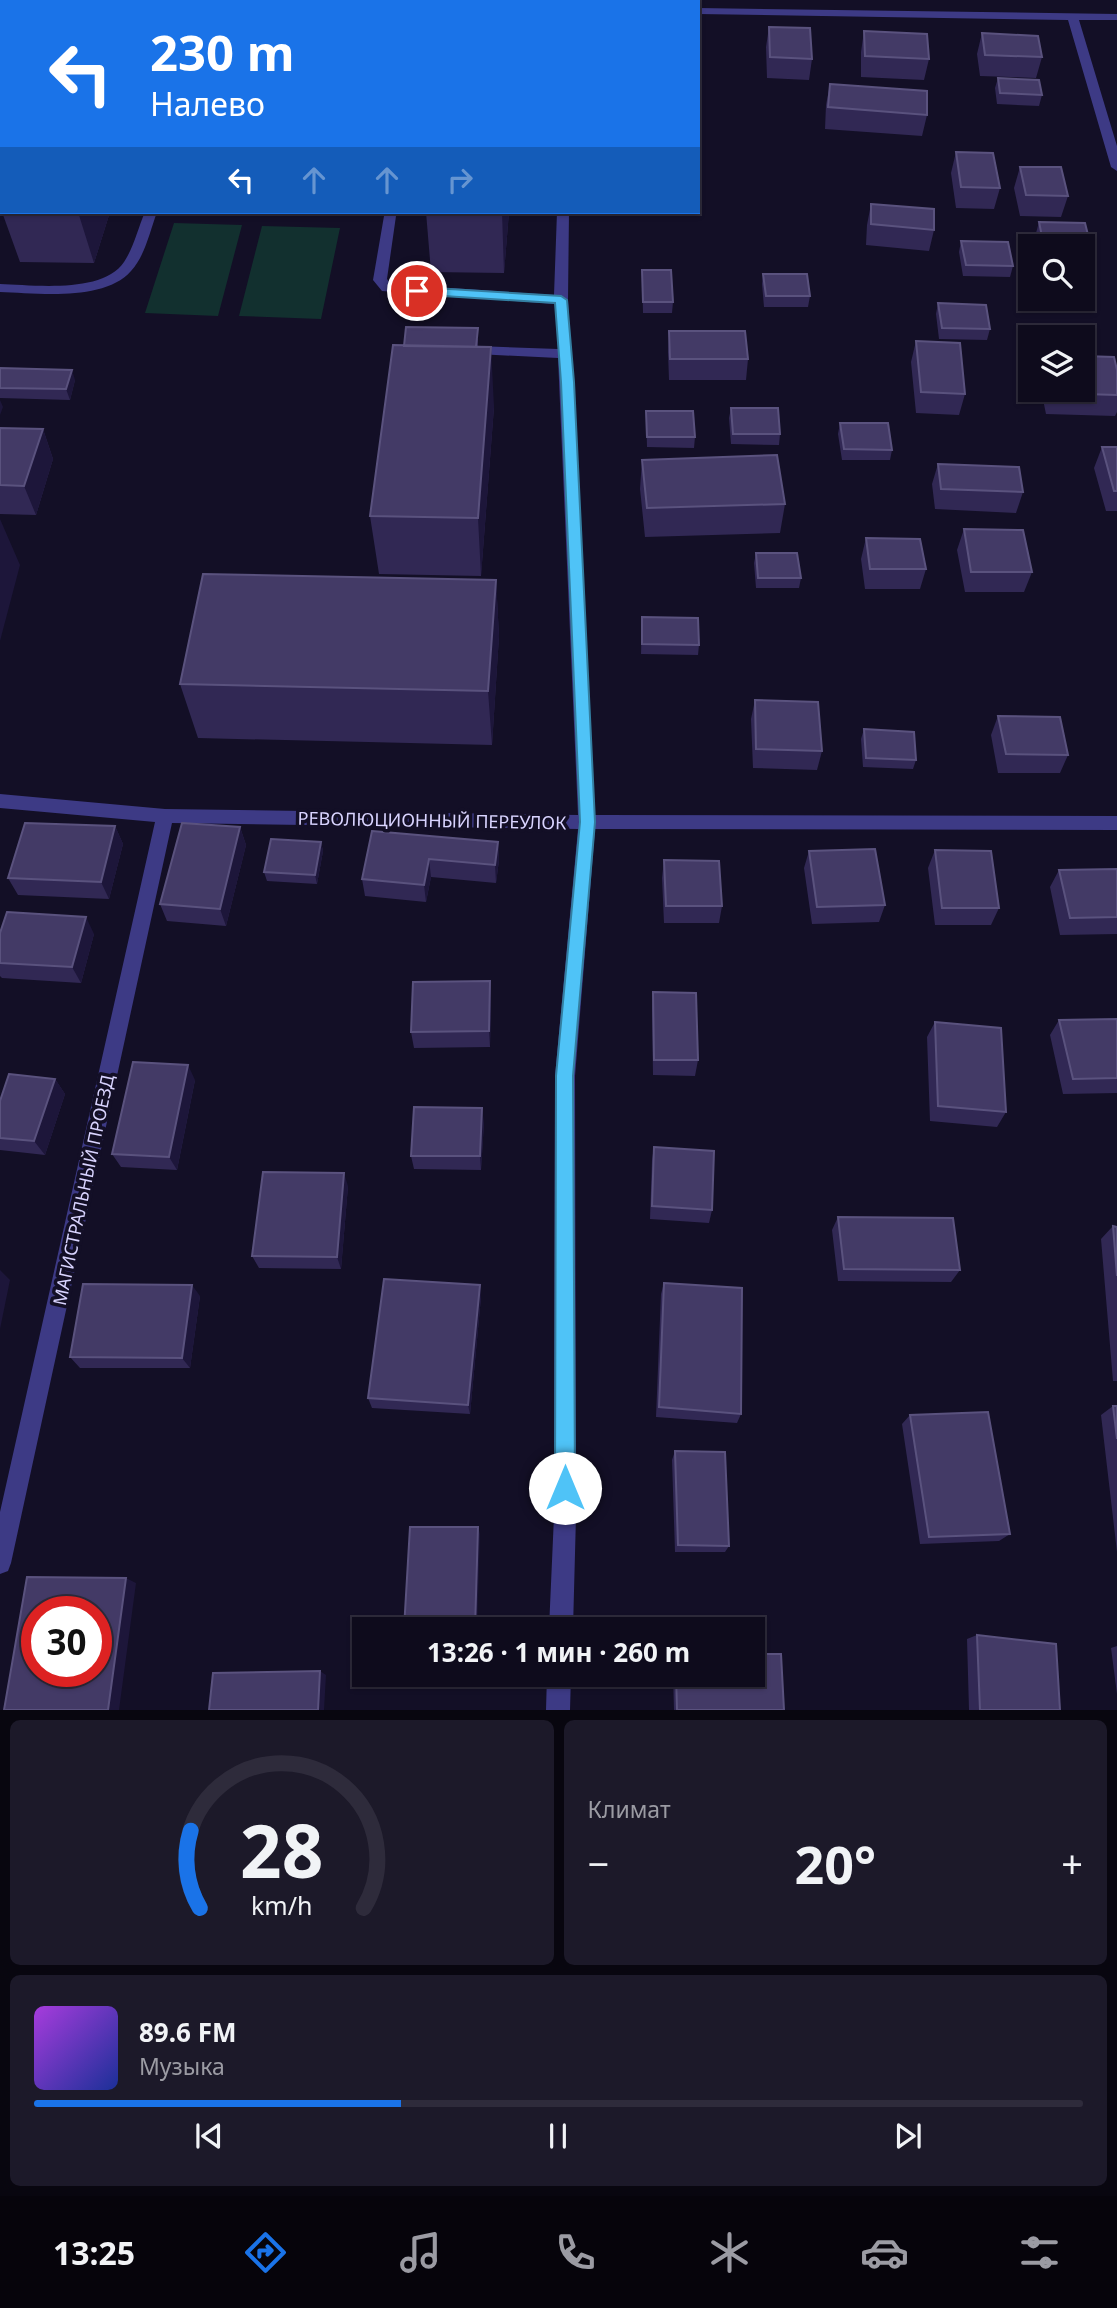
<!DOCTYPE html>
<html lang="ru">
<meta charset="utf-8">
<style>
body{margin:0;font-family:"Noto Sans",sans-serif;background:#1c1929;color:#f1f3f6;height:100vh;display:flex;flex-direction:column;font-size:26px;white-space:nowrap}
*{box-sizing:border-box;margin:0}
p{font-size:23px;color:#9b9ba3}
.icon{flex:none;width:38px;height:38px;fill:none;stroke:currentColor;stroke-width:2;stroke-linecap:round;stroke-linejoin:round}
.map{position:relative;height:1710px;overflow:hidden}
.side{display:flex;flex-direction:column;gap:10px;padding:10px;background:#08060f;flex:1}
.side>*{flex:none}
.banner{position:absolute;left:0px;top:0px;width:700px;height:214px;box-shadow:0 2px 5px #0004,0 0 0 2px #2e2b3b;background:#1a73e8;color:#fff;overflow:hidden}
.fabs{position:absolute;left:1018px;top:234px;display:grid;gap:14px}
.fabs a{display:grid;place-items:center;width:77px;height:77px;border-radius:0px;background:#0e0b1c;box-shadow:0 2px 5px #0004,0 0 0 2px #2e2b3b;font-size:35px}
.speed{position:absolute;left:21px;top:1596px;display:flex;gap:14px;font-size:35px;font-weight:700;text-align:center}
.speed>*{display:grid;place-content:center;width:91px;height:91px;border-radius:50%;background:#0e0b1c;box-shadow:0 2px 5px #0004,0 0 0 2px #2e2b3b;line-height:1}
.speed .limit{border:10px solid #d22;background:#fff;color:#111}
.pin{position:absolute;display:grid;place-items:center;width:60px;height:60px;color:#fff;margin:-30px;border:4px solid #fff;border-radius:50%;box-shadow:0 2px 7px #0007}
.me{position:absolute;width:77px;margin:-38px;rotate:0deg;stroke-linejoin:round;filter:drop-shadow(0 0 5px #0008)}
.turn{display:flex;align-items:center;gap:24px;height:147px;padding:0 35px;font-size:32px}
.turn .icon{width:91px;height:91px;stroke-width:2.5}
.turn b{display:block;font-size:49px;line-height:60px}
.lanes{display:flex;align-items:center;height:66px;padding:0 35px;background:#0003;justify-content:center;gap:35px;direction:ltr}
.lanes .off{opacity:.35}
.big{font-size:52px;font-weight:700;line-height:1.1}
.side .tile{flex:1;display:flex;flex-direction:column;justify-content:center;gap:10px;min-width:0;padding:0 24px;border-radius:10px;background:#1c1929}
.side .dial{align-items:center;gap:0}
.dial svg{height:182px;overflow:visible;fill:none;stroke:#2e2b3b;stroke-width:7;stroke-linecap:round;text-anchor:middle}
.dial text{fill:#f1f3f6;stroke:none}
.song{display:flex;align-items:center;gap:21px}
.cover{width:84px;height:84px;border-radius:10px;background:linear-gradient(135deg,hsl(280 70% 55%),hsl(230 70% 35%))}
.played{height:7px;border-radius:4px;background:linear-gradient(90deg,#1a73e8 35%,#2e2b3b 35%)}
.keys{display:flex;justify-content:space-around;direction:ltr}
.heat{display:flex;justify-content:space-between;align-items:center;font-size:38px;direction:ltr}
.side .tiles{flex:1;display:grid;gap:10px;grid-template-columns:1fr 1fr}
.tile:last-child{grid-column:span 2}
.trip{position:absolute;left:352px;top:1617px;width:413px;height:70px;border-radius:0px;background:#0e0b1c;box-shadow:0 2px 5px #0004,0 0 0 2px #2e2b3b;font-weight:700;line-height:70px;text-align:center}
.dock{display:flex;height:112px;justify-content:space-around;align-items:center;background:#06040b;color:#9b9ba3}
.dock .icon{width:49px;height:49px}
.dock .selected{color:#1a73e8}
.dock b{font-size:32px;color:#f1f3f6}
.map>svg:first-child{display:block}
.green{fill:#12302f}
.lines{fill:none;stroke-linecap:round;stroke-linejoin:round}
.minor{fill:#3d3a85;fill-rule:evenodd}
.wall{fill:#312854}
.shaded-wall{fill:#1d163a}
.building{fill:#433a66;stroke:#5a527e;stroke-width:2;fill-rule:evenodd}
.route{fill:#4fc3f7;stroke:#337fa1;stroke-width:2}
.labels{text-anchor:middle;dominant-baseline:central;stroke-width:7;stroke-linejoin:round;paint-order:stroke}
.street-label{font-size:18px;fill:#d9d4ff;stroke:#130f26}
</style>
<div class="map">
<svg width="1117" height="1710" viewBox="0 0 1117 1710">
<rect width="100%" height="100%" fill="#130f26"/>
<path class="green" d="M174,223L242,225L218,316L145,313Z
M262,226L340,228L321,319L239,316Z"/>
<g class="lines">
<path class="minor" d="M50,0H62L50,2Z
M249,0H329L330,2H251Z
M455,0H467V2H455Z
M552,0H564V2H552Z
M698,8L1117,14V20H1079L1117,146V171L1111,167L1068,20L698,14Z
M0,54H2V60H0Z
M2,142V154L0,155V143Z
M145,212H157C150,231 145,256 131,271C104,302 37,293 0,292V284C33,285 103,294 124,262C134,247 138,228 145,212Z
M381,212H393L396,216L387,279L391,284L554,295L557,212H569L568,300L595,815L1117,816V830L595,829L575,1076L576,1516L573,1629H549L554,1516L555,1076L578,829L172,823L11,1563L8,1571L0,1574V1512L155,822L0,808V794L165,809L578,815L558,358L477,354L470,350L477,346L558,349L555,304L382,291L373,280L384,216Z
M547,1675H571L570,1710H546Z"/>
</g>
<path class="wall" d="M769,27L812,59L809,80L767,78L766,47Z
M864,31L929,59L924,80L861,77V52Z
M982,33L1042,57L1036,78L980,76L977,54Z
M998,78L1042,95L1039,106L997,104L995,88Z
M830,84L927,115L922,136L825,129L826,105Z
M956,152L1000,188L994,209L956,208L951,173Z
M1020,167L1068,196L1061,217L1020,216L1014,188Z
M871,204L934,230L929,251L866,245L867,225Z
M2,212H110L94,263L20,262Z
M426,212H509L504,273L431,272Z
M1039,222L1091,247L1087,258H1083V247H1039L1036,233Z
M961,241L1013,266L1010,277L963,276L959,252Z
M642,270L673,302L672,313H643Z
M763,274L810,296L808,307H764L762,284Z
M938,303L990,329L987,340L939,339L936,314Z
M669,331L748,359L746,380H669L668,352Z
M478,339V347L494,407L481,576L379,574L370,516L404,346Z
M916,341L965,394L959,415L916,413L911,362Z
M0,368L75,380L70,400L0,398Z
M1117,370V412L1115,416L1046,414L1041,390H1083Z
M731,408L780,434L779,445L731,444L729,418Z
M646,411L695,437L694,448L647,447Z
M840,423L892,450L890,460H842L838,434Z
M0,428L43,429L53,459L36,515L0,514Z
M1102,447H1117V511H1106L1094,468Z
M642,460L785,504L780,533L645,537L640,489Z
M938,464L1023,492L1016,513L935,509L932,484Z
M964,529L1032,572L1024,592H965L957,550Z
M866,538L926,569L920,589H865L861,559Z
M756,553L801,578L799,588H756L754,563Z
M496,580L499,636L492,745L198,738L180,684Z
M642,617L699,645L698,655L641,654Z
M755,700L822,751L817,770L753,768L751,719Z
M998,716L1068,755L1060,773H998L991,735Z
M864,729L916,760L913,769L863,767L861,739Z
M115,826L123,844L109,899L18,895L8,878Z
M240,827L246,845L226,926L167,921L160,904Z
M372,831L498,842L499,860L496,883L431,877L426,902L365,896L362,879Z
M321,842L323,851L317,884L267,881L264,872Z
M935,850L999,908L991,925H935L928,868Z
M809,851L885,905L879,922L812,924L804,868Z
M664,860L722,906L719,923H664L662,878Z
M1117,869V934L1060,935L1050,887L1059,870Z
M0,933L94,934L81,983L2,978L0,976Z
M490,981L491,997L490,1047L414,1048L411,1032Z
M653,992L698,1060L695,1076L653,1075L652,1008Z
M1117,1019V1093L1063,1094L1050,1035L1059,1020Z
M935,1022L1006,1112L997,1127L930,1121L927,1037Z
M55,1079L65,1094L45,1155L0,1150V1101Z
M195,1080L177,1170L121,1167L112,1154Z
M484,1122L481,1170L414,1169L411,1156Z
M654,1147L712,1210L709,1223L650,1219L652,1160Z
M348,1186L341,1269L259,1268L252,1256Z
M838,1217L960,1270L951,1282L838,1281L832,1230Z
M1113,1226L1117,1227V1381H1113L1101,1239Z
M664,1283L741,1414L737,1423L656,1417L661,1294Z
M200,1296L190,1368H80L70,1357Z
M481,1297L470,1414L372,1408L368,1398Z
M1113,1406H1117V1552L1101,1415Z
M910,1415L1010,1534L999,1541L920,1544L902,1424Z
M675,1451L729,1546L725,1552H675L672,1460Z
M977,1635L1060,1710H969L967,1639Z
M1117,1646V1694L1111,1648Z
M673,1675H752L784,1710H674Z"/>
<path class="shaded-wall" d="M78,212H110L94,263Z
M502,212H509L504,273Z
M491,347L494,407L481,576L478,518Z
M72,370L75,380L70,400L66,389Z
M0,400L3,407L0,415Z
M43,429L53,459L36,515L24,486Z
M0,519L20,565L0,641Z
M496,580L499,636L492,745L488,691Z
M115,826L123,844L109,899L101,882Z
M240,827L246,845L226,926L220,909Z
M321,842L323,851L317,884L315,875Z
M498,842L499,860L496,883L495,865Z
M429,859L431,877L426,902L424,885Z
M86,917L94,934L81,983L72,967Z
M490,981L491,997L490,1047L489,1031Z
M188,1065L195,1080L177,1170L169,1157Z
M55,1079L65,1094L45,1155L34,1141Z
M482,1108L484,1122L481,1170L480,1156Z
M344,1173L348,1186L341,1269L337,1257Z
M0,1270L10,1280L0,1329Z
M192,1285L200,1296L190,1368L182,1358Z
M480,1285L481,1297L470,1414L468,1405Z
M478,1527L480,1534L477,1629H475Z
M126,1578L136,1583L119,1710H108Z
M320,1671L326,1675L324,1710H318Z"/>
<path class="building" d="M769,27L810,28L812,59L770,57Z
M864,31L927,34L929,59L865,56Z
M982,33L1038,36L1042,57L985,55Z
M998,78L1039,80L1042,95L1000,93Z
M830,84L927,91V115L828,107Z
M956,152L993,153L1000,188L961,187Z
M1020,167H1061L1068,196L1026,195Z
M871,204L934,209V230L871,224Z
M1039,222L1085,223L1091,247L1044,246Z
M961,241L1008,242L1013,266L966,265Z
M642,270H671L673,302H643Z
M763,274H807L810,296H766Z
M938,303L986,305L990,329L942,328Z
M406,327L478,328L476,347L404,346Z
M669,331H745L748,359H670Z
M916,341L960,343L965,394L921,392Z
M393,345L491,347L478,518L370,516Z
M1083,356L1114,357L1117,370V395L1053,393L1052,390H1083Z
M0,368L72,370L66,389L0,388Z
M731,408H778L780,434H733Z
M646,411H693L695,437H647Z
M840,423H888L892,450L844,449Z
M0,428L43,429L24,486L0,485Z
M1102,447H1117V491H1114Z
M777,455L785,504L647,508L642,460Z
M938,464L1019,467L1023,492L941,489Z
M964,529L1023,530L1032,572H971Z
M866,538L920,539L926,569H870Z
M756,553H797L801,578H758Z
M203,574L496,580L488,691L180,684Z
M642,617L698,618L699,645L642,644Z
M755,700L818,702L822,751L756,749Z
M998,716L1060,717L1068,755L1006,754Z
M864,729L914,732L916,760L866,758Z
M25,823L115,826L101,882L8,878Z
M182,823L240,827L220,909L160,904Z
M372,831L498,842L495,865L429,859L424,885L362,879Z
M271,839L321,842L315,875L264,872Z
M875,849L885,905L817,907L809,851Z
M935,850L991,851L999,908H942Z
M664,860L719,861L722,906H666Z
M1117,869V917L1070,918L1059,870Z
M7,912L86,917L72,967L0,963V933Z
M490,981L489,1031L411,1032L413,982Z
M653,992L696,993L698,1060H654Z
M1117,1019V1078L1073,1079L1059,1020Z
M935,1022L1001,1028L1006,1112L938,1106Z
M133,1062L188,1065L169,1157L112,1154Z
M9,1074L55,1079L34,1141L0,1138V1101Z
M414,1107L482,1108L480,1156H411Z
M654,1147L714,1151L712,1210L652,1206Z
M263,1172L344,1173L337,1257L252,1256Z
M838,1217L953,1218L960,1270L844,1269Z
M1113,1226L1117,1227V1276Z
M384,1279L480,1285L468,1405L368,1398Z
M664,1283L742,1288L741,1414L659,1407Z
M83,1284L192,1285L182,1358L70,1357Z
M1113,1406H1117V1439Z
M988,1412L1010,1534L929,1537L910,1415Z
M675,1451L725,1452L729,1546L678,1545Z
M410,1527H478L475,1629H404Z
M27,1577L126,1578L108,1710H4ZM37,1612H96V1671H37Z
M977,1635L1056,1644L1060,1710H980Z
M752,1654H781L784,1710H677L676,1675H752Z
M320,1671L318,1710H209L213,1673Z"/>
<path class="route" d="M417,287L561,296L567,300L574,382L595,822L573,1076L575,1488L572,1496L565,1499L558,1496L555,1488L556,1076L580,822L561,382L555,303L412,294L411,291Z"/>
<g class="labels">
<g class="street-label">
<text transform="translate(432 820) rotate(1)">РЕВОЛЮЦИОННЫЙ ПЕРЕУЛОК</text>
<text transform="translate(83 1190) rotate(-78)">МАГИСТРАЛЬНЫЙ ПРОЕЗД</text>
</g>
</g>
</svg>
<div class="fabs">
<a><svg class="icon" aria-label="search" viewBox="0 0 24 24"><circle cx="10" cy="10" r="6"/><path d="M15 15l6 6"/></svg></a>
<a><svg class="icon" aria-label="layers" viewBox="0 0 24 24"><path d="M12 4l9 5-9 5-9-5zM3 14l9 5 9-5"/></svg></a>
</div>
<div class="speed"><div class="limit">30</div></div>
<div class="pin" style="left:417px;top:291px;background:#d93025"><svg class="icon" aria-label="arrive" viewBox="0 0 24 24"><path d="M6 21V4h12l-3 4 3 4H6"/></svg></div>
<svg class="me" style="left:565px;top:1488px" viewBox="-20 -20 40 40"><circle r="19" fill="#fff"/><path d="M0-13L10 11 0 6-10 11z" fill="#4fc3f7"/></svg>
<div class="trip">13:26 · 1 мин · 260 m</div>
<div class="banner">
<div class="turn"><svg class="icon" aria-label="left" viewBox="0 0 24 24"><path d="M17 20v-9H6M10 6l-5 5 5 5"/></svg><div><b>230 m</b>Налево</div></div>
<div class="lanes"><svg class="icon" aria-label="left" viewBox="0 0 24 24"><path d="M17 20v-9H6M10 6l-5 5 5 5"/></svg><svg class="icon off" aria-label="ahead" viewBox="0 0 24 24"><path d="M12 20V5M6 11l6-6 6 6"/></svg><svg class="icon off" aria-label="ahead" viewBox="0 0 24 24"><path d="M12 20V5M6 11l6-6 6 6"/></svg><svg class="icon off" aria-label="right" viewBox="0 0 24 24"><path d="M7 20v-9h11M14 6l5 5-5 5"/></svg></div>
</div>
</div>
<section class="side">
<div class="tiles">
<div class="tile dial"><svg viewBox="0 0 100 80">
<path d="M14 69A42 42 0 1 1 86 69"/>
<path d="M14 69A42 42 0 0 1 10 35" stroke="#1a73e8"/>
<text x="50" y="56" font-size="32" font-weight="700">28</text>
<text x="50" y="72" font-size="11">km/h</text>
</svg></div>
<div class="tile"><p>Климат</p>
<div class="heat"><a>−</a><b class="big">20°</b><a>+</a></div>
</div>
<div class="tile">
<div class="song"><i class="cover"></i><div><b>89.6 FM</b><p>Музыка</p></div></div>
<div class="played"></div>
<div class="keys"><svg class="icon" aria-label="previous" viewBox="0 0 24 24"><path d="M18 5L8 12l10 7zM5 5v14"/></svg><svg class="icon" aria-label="pause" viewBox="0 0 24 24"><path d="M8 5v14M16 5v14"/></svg><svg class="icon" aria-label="next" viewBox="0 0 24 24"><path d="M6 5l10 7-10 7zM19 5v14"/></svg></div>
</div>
</div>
</section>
<nav class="dock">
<b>13:25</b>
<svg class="icon selected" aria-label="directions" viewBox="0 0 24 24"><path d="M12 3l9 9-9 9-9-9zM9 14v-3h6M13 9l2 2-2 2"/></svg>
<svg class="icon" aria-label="music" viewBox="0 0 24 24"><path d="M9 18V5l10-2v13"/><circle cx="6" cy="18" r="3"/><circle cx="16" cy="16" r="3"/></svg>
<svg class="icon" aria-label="phone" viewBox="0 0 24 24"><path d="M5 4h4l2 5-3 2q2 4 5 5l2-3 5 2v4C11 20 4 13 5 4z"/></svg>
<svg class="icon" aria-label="climate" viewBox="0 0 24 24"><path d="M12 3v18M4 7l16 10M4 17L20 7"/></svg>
<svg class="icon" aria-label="car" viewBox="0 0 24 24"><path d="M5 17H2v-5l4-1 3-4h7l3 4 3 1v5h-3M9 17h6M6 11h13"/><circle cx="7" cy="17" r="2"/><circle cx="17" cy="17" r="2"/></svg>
<svg class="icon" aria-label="filters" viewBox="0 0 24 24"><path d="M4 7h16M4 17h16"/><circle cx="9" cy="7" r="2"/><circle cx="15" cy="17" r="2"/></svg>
</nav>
